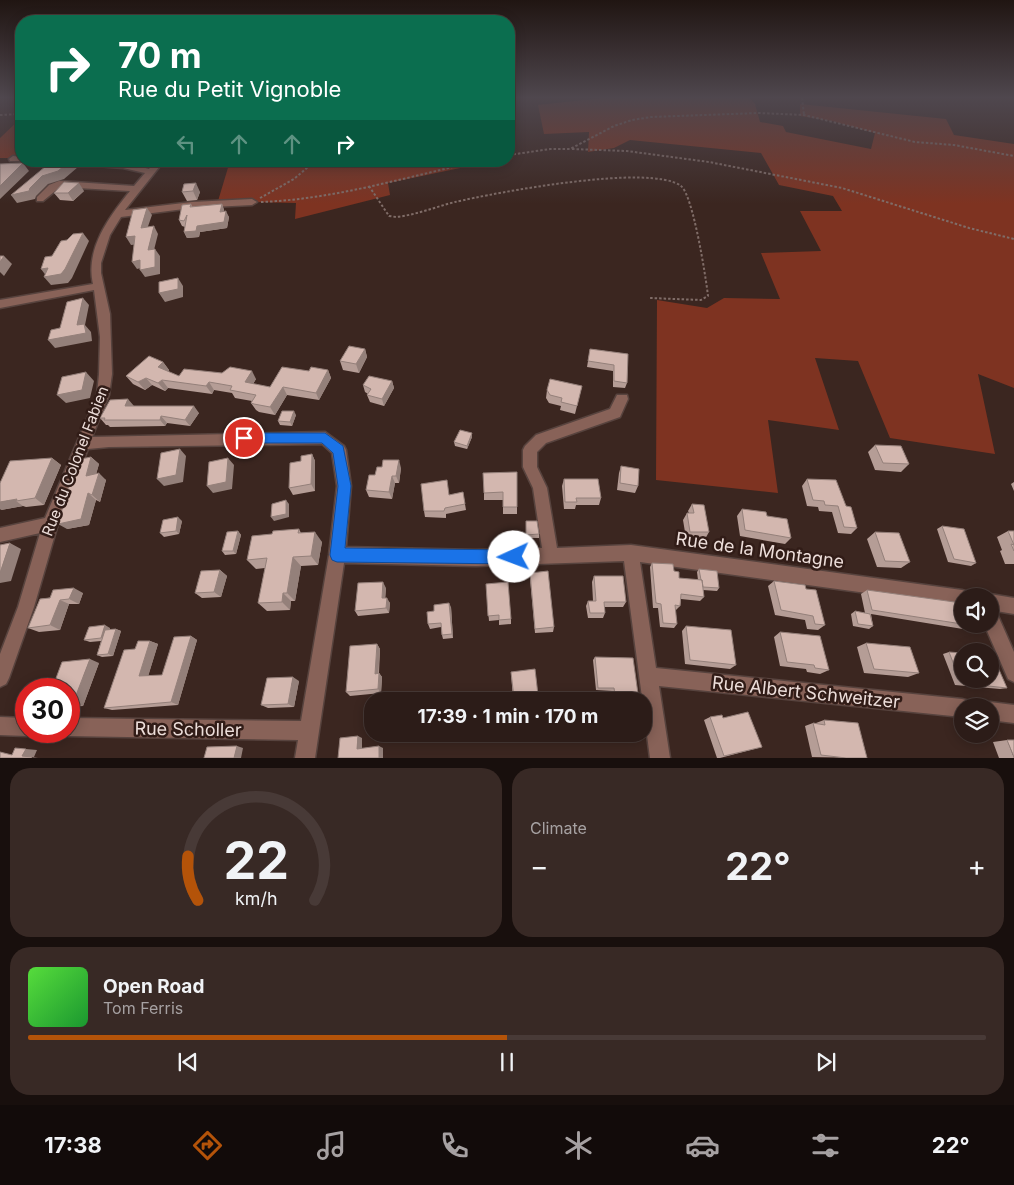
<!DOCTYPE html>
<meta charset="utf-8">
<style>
body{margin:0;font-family:Inter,sans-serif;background:#382925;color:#f1f3f6;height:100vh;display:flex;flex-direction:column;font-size:19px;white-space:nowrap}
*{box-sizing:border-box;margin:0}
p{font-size:16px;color:#a6a1a2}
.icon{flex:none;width:28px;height:28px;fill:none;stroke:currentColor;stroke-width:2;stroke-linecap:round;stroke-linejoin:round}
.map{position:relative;height:758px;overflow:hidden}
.drawer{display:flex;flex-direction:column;gap:10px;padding:10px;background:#180f0d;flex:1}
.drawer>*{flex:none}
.hud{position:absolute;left:15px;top:15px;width:500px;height:152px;border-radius:20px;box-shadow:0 2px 12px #0003,0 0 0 1px #483a37;background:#0b6e4f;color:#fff;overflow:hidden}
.fabs{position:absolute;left:954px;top:588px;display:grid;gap:10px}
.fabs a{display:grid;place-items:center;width:45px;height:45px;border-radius:50%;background:#2c1c18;box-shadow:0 2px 12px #0003,0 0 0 1px #483a37;font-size:25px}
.speed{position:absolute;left:15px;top:678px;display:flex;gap:10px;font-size:25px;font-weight:700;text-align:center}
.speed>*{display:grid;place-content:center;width:65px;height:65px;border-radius:50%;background:#2c1c18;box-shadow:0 2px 12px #0003,0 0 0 1px #483a37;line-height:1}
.speed .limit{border:8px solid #d22;background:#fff;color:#111}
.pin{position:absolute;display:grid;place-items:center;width:42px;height:42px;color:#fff;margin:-21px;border:2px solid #fff;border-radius:50%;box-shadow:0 1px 5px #0007}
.me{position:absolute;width:55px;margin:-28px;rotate:268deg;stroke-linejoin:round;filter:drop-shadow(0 0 4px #0008)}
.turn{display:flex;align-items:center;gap:18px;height:105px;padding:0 20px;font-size:22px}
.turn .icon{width:65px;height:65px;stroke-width:2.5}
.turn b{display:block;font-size:35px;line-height:42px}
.lanes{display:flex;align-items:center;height:48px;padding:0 20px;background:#0003;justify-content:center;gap:25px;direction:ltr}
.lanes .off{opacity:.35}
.big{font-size:38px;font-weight:700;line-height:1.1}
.drawer .widget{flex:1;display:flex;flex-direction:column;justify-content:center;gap:8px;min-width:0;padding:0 18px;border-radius:20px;background:#382925}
.drawer .dial{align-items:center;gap:0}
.dial svg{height:130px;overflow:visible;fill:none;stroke:#483a37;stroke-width:7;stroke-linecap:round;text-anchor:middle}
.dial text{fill:#f1f3f6;stroke:none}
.song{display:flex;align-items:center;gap:15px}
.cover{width:60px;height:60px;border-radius:8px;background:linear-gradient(135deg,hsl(110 70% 55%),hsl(130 70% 35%))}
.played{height:5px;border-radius:2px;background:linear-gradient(90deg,#b45309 50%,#483a37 50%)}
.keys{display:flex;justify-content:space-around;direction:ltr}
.heat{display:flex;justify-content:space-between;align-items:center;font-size:28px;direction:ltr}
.drawer .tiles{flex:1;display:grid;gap:10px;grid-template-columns:1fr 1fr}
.widget:last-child{grid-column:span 2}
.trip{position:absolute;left:364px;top:692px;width:288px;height:50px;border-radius:20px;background:#2c1c18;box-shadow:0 2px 12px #0003,0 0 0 1px #483a37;font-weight:700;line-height:50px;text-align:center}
.tab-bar{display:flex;height:80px;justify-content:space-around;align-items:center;background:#120b0a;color:#a6a1a2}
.tab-bar .icon{width:35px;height:35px}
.tab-bar .current{color:#b45309}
.tab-bar b{font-size:22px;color:#f1f3f6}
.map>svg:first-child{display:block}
.green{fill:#7e3321}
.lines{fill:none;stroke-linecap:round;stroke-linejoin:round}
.minor-casing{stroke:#57433e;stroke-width:3}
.path{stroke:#806d68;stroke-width:2;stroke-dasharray:2.5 2;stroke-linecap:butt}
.minor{fill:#886258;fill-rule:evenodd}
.wall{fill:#b59d96}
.shaded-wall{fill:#94807a}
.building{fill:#d3b7af;stroke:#94807a}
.route{fill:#1a73e8;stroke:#114b97}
.labels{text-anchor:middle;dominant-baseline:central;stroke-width:5;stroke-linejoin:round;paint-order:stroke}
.street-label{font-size:15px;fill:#eddeda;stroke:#311c17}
.near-street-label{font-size:18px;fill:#eddeda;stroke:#311c17}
</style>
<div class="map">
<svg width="1014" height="758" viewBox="0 0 1014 758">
<rect width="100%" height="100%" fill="#3b2620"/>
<path class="green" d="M601,98H750L755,104L760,122L783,126L786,132L871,149L875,133L832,121L800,116V104L946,119L954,135L1014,144V388L978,374L995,454L890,438L858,361L815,358L839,430L768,420L778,493L656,480L657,300L707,308L724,298L780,299L761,253L821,251L800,211H842L833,196L779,185L761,153L630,140L614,148L588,152L589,132L544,134L538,105Z
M21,118V158H0V138Z
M230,161H494L388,183L390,195L295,219L296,203L218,201Z"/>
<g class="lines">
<defs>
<path id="minor" d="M13,156L21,157L22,161H10L9,159Z
M66,161L123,162L149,169L155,161H164L125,210L192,202L252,199L257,202L252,205L192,208L121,217L110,235L101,263V273L110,314L112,374L109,395L92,437L325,432L344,446L346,450L351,486L346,547L476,550L542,548L533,488L523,467V450L525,446L536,435L610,409L617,395H627L628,399L620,417L546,443L537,452V467L547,488L557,548L631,545L962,590L968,592L970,596H962V606L640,562L656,668L962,699L969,701L971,706H962V717L659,686L670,758H650L624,561L476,566L344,563L315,758H295L298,740L69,736L62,734L61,731H69V718L301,721L329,555L337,486L332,453L322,444L109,447L88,449L58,524L34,607L9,678L6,684L0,687V654L18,607L40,533L0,542V528L45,518L97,395L99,374L100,337L94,290L0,308V300L93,284C85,249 109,217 130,191L60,187L43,201H37V197L49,185L59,181L134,186L145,173L123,168L70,164Z
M990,594L1014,598V614L996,611L1014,652V682L1008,679L984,624H990V596H984Z
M990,702L1014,705V723L990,720V706H983Z
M0,717L26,718V731H34L33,734L26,736L0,735Z"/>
</defs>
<use href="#minor" class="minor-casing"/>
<path class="path" d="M802,98L804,115
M0,115L21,114
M572,149L627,151L709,162L842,188L969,228L1014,239
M509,155L550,149H570L614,126L632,120L651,117L759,113L804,115L915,142L954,145L1014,156
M369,186L389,216L396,217C416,215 435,207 455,202C494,193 651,163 681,186C693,195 706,278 708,296L701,300L650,298
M260,198L294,179L315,161
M261,202C336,199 406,177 479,161"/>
<use href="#minor" class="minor"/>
</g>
<path class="wall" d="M184,184L200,192L197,200L187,201L182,192Z
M84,191L73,201L60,200L54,193Z
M191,204L192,207L222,204L224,210V212L229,217L227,228L200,232L199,237L187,238L184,232L185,227L182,226L179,220Z
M365,349L367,357L359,373L343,370L340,361Z
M590,349L628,354L627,383L625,388L613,387V371L587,367Z
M163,362L169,370L168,372L179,376L256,379L253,384L270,387L309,371L328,370L331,378L319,400L287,395L275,415L259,412L256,410L251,403L252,401L235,398L232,393L214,390L212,394L168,388L165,391L152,385L145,390L133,384L126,376Z
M392,381L394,388L384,406L370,402L367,395L368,394L365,392L363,385Z
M582,386L575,414L560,410L561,406L549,403L546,398L547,390Z
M134,406L199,413L190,426L167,423L165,426L110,427L108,425H106L100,418Z
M296,415L292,426L280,425L278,421Z
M472,433V437L467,449L455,446L454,442Z
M875,445L909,464L901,472L875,470L868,452Z
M312,454L315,461V491L293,495L289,488L301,461Z
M91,457L99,464L96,474L106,480L100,502L96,500L89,525L67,529Z
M52,458L61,465L44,505L26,507L23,506L1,510Z
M621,466L638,486L635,493L617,490L619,473Z
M401,468L399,483H395L392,499L369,497L366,490L375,475Z
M517,472V514H503V500H484V493Z
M564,479L601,498L599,505H576L575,509H564L562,486Z
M807,479L846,506L857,528L851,534L838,533L832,512L819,511L818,507L807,506L802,486Z
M1014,482V491L1011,484Z
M463,492L466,510L446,514V518L425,517L424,511L449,495Z
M692,504L709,532L705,539L686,538L683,520L687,513H689L688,511Z
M742,509L767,516L791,538L785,544L740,536L737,516Z
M182,521L179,534L164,537L160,533Z
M526,524L539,534V538H526Z
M942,526L976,563L971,566L948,562L937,529Z
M299,529L301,533L322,542L318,565L301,566L295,601H291L290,610L267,611L258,603L265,568L256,569L247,560L272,534Z
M238,531L241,535L236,554L225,555L222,551Z
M1008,531H1014V564H1005L1000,551L1002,550L997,537Z
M875,532L910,562L901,568L877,567L867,539Z
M652,563L674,571L679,578L698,580L697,572L699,569L719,588L717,591L703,590L704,597L700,601L681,599L680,606L676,610H675L677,624L674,628L660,627L658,608H653L650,567Z
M220,570L227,576L221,597L202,598L195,593Z
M530,573L554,627L553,632L535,633L530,578Z
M594,576L626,602L623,607H605V613L603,618H588L586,606L588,601H593L592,582Z
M774,581L806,589L825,625L818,630L807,629L805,620L775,615L768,586Z
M486,584L511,619V624L499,625V620L489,621Z
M386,588L385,598L390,603L389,613L358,616L355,611Z
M867,590L978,626L969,630L871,614L873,626L869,629L853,626L851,614L855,611L865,613L861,594Z
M83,593L79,604H69L60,630L39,632L28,628L40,599Z
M451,607L453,638L443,639L442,635L441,627L430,629L428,624L434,611Z
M686,626L736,665L730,669L685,664L682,631Z
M110,628V629H116L121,631L113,656L102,657L97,655L101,641L90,642L84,640Z
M780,632L829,670L820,674L807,672L806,669L780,666L774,637Z
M191,636L197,640L178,705L112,710L104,708L135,649L150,641L158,644L148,676L162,675Z
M866,643L919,673L908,677L864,673L857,647Z
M377,644L380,649L379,673L382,677L381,693L350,696L346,692Z
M949,652L1007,688L1000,689L955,685L943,654Z
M595,657L639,701H622V699L612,697V691L596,690L593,660Z
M99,663L83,706L69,707V689Z
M511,672L538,695V696L513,700Z
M299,681L294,707L268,708L261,705Z
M710,717L723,718L762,747L720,758H717L704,720Z
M824,720L867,758L812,757L805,726L813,723L816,724V723Z
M1007,740L1014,758H999L993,742Z"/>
<path class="shaded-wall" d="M70,161H75L78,167L64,179L48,184L36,196L35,199L17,203L11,195L30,188L42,176Z
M23,163L29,171L0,199V186Z
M79,183L84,191L73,201L68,193Z
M196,183L200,192L197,200L193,191Z
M222,204L224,210L223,218L220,212Z
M147,208L152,215L145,235L141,228Z
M226,211L229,217L227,228L200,232L199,237L187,238L184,232Z
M154,226L158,234L152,258L148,250Z
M83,233L89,241L72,278L68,283L51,285L44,277H47L41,269Z
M135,236L140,244L131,245L126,237Z
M155,249L160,256V274L145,277L140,270Z
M4,256L12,264L4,276L0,272V262Z
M140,260L145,267L137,269L132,262Z
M178,278L183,286V297L165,302L159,293Z
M83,298L89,305L85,325L91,332L92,341L55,348L48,340L77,325Z
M365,349L367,357L359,373L356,364Z
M163,362L169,370L164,375L158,367Z
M328,370L331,378L319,400L316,393Z
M252,371L256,379L249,390L245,382Z
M86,372L94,381L90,398L66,403L57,395Z
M146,378L152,385L145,390L138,382Z
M162,380L168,388L165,391L158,383Z
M392,381L394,388L384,406L382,399Z
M209,382L214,390L212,394L206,386Z
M283,387L287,395L275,415L270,407Z
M128,399L134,406H125Z
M194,406L199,413L190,426L185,420Z
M294,411L296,415L292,426L290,422Z
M161,416L167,423L165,426L160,420Z
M472,433V437L467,449V446Z
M180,449L186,456L183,482L164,486L157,479Z
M312,454L315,461V491L311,484Z
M91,457L99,464L94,482L86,476Z
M52,458L61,465L44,505L35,498Z
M228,458L234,465L232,489L213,493L207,486Z
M399,460L401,468L399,483L396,476Z
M99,473L106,480L100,502L92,495Z
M392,476L395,483L392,499L389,492Z
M88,493L96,500L89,525L67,529L58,524Z
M17,499L16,501L23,506L1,510L0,509V502Z
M286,500L289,504V517L274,521L271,517Z
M178,517L182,521L179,534L176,531Z
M238,531L241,535L236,554L233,551Z
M315,532L322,542L318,565L311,556Z
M10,543L21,549L11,581L0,583V573Z
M293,557L301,566L295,601L287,593Z
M220,570L227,576L221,597L214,592Z
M383,582L386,588L385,603L382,598Z
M74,588L83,593L79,604L69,599Z
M283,593L291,601L290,610L282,602Z
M387,598L390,603L389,613L386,608Z
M60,600L69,604L60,630L50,625Z
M449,603L451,607L453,638L452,634Z
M105,625L110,628L106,640L101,638Z
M116,629L121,631L113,656L108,654Z
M191,636L197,640L178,705L171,702Z
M150,641L158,644L147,680L139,676Z
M377,644L380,649L378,677L375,674Z
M90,659L99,663L83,706L73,703Z
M379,673L382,677L381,693L378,689Z
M293,677L299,681L294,707L288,704Z
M358,736L362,738V751L357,749Z
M237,746L243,748L241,758H234Z
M379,746L383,748V758H379Z
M26,749L37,750L34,757L38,758L22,756Z"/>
<path class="building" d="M52,161H70L58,171L42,176L30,188L29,191L11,195Z
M23,163L0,186V164Z
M64,182L79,183L68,193H54Z
M196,183L193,191L182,192L184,184Z
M191,204L190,207L222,204L220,212L226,211L224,222L197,226L196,231L184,232L187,215L184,221L179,220L182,205Z
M147,208L141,228L154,226L148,250L155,249V267L140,270V260L132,262L135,236L126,237L133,210Z
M83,233L65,269L61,274L44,277L48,268L41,269L45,257L52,256L61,241L67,240L73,234Z
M0,256H4L0,262Z
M178,278V289L159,293V282Z
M83,298L77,325L84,324L86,333L48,340L51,330L60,328L67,302Z
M349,346L365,349L356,364L340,361Z
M590,349L628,354L627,383L614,381V365L588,361Z
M149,356L163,362L158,367L179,376L184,369L222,373L230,367L252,371L245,382L270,387L282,367L309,371L311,367L328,370L316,393L283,387L270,407L254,404L251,403L256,395L230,390L232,386L209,382L206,386L162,380L158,383L146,378L138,382L126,376Z
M86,372L82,390L57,395L62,377Z
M369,376L392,381L382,399L367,395L371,389L363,385Z
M550,379L582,386L577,406L561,402L562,398L550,395L547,390Z
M128,399L125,406H194L185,420L161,416L160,420H104L105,418H100L110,400Z
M282,411H294L290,422L278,421Z
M460,430L472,433L467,446L454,442Z
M875,445L901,446L909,464L883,463Z
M180,449L176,475L157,479L161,453Z
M312,454L311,484L289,488L290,463L301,461V456Z
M91,457L86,476L99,473L92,495L88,493L81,519L58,524L76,460Z
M52,458L35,498L16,501L17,499L0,502V483L10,461Z
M228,458L226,482L207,486L209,462Z
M383,460H399L396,476H392L389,492L366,490L369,475H375L377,467H382Z
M621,466L639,469L638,486L620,483Z
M517,472V507H503V492L484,493L483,473Z
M564,479H598L601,498H576L577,502H565Z
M807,479L836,480L846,506L851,507L857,528L844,527L838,506L825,505L824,501L813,500Z
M447,480L449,495L463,492L465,504L445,508L444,511H424L421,484Z
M286,500V514L271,517L272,504Z
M692,504L704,505L709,532H690L687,513H694Z
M742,509L766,512L767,516L787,519L791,538L745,530Z
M178,517L176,531L160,533L163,520Z
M526,521H537L539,534L526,535Z
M942,526L964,529L976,563L954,559Z
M299,529L298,533L315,532L311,556L293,557L287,593H283L282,602L258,603L267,558L247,560L252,536L272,534L273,531Z
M238,531L233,551H222L227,532Z
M1008,531H1014V545Z
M875,532L899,533L910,562L885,561Z
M10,543L0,573V545Z
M1011,544L1014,545V551Z
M652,563L673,564L674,571L679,572V578L702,580L704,597L681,594L680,606L675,605L677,624L663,623L661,604L656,603Z
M699,569L717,571L719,588L703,587L702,580H701Z
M220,570L214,592L195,593L201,571Z
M548,571L554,627L535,629L530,573Z
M594,576H623L626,602H604L605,613H590L588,601H596Z
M774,581L805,585L806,589L816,590L825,625L815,624L813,616L781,610Z
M383,582L382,598H387L386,608L355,611L358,583Z
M508,582L511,619L499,620V615L488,616L486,584Z
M74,588L69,599L60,600L50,625L28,628L40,599L50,598L53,590Z
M867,590L962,603V624L872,610Z
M449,603L452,634L442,635L441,623L428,624L427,612L434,611V605Z
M855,611L870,614L873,626L858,624Z
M963,624H977L978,626Z
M105,625L101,638L84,640L89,627Z
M686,626L731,630L736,665L690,660Z
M116,629L108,654L97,655L105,630Z
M780,632L820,636L829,670L815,668L814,665L787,662Z
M191,636L171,702L104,708L124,650L135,649L138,641H150L139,676L162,675L174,637Z
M866,643L910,647L919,673L874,669Z
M377,644L375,674L379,673L378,689L346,692L350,646Z
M949,652L962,653V679H990V656H993L1007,688L961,683Z
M595,657L633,658L639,701H625L624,696L615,694L614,688H598Z
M90,659L73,703H69V689H52L62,662Z
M535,669L538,695L514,698L511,672Z
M293,677L288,704L261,705L267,678Z
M642,703H643L646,721H642Z
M748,712L762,747L724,756L710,717L722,715L723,718Z
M824,720L858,723L867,758H846L821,755L813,723L825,725Z
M358,736L357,749L379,746V758H338L340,738Z
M1007,740H1014V757Z
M237,746L234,758H204L207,747Z
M15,748L26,749L22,756L32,757L31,758H0V752L12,755Z"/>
<linearGradient id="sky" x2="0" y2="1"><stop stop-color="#201512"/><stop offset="0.48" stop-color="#4f474e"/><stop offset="1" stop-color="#4f474e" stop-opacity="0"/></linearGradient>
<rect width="1014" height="204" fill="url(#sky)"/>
<path class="route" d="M244,433H325L343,446L351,486L345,548L514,550L519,552L521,557L519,562L514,564L337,562L332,560L330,555L338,486L333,453L322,443H244L237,438Z"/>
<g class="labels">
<g class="street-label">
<text transform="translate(75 461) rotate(-69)">Rue du Colonel Fabien</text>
</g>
<g class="near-street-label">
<text transform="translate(760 550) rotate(8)">Rue de la Montagne</text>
<text transform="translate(806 692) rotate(6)">Rue Albert Schweitzer</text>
<text transform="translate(188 729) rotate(1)">Rue Scholler</text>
</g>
</g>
</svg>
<div class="fabs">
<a><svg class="icon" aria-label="sound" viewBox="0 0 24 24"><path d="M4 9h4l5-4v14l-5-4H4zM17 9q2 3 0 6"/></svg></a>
<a><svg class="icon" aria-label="search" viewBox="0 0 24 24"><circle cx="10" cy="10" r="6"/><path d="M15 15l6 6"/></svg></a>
<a><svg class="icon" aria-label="layers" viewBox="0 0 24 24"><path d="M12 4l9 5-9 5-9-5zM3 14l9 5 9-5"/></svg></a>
</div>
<div class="speed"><div class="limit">30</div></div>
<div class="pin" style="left:244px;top:438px;background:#d93025"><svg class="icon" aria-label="arrive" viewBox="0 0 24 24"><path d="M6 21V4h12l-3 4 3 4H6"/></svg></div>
<svg class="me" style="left:514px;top:557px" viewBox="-20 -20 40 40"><circle r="19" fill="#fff"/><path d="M0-13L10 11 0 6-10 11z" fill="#1a73e8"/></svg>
<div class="trip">17:39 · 1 min · 170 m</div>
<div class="hud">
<div class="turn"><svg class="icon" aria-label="right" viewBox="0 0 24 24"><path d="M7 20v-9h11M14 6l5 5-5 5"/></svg><div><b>70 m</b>Rue du Petit Vignoble</div></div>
<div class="lanes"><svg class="icon off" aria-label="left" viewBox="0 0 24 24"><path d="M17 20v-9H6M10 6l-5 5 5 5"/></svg><svg class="icon off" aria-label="ahead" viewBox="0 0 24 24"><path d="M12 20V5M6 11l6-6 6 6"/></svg><svg class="icon off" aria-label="ahead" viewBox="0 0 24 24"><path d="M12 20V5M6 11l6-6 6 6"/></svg><svg class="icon" aria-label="right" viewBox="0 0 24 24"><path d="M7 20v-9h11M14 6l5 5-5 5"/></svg></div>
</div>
</div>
<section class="drawer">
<div class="tiles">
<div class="widget dial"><svg viewBox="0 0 100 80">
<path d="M14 69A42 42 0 1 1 86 69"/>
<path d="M14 69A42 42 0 0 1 8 42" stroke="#b45309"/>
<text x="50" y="56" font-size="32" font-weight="700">22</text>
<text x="50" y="72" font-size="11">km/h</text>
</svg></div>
<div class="widget"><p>Climate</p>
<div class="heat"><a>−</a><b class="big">22°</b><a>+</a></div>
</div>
<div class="widget">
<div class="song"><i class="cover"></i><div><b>Open Road</b><p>Tom Ferris</p></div></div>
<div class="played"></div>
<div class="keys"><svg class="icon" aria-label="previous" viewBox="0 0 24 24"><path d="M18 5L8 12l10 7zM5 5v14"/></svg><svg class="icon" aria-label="pause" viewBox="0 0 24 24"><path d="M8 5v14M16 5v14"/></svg><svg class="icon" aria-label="next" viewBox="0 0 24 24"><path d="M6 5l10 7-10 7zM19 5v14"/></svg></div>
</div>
</div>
</section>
<nav class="tab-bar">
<b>17:38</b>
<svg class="icon current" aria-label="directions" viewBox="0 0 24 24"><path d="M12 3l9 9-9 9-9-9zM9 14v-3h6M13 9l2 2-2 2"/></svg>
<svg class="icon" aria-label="music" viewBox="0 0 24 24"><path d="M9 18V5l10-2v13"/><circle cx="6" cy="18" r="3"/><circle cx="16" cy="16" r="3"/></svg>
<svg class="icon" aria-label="phone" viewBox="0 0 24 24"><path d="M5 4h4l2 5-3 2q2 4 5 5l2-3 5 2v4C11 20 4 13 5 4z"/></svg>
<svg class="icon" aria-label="climate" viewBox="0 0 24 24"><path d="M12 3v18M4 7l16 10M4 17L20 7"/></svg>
<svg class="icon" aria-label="car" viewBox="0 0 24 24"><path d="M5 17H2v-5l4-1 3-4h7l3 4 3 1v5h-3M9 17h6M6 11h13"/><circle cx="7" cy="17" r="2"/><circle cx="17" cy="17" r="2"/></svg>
<svg class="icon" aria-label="filters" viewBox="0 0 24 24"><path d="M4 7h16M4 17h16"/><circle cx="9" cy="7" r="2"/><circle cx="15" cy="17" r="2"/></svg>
<b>22°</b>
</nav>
